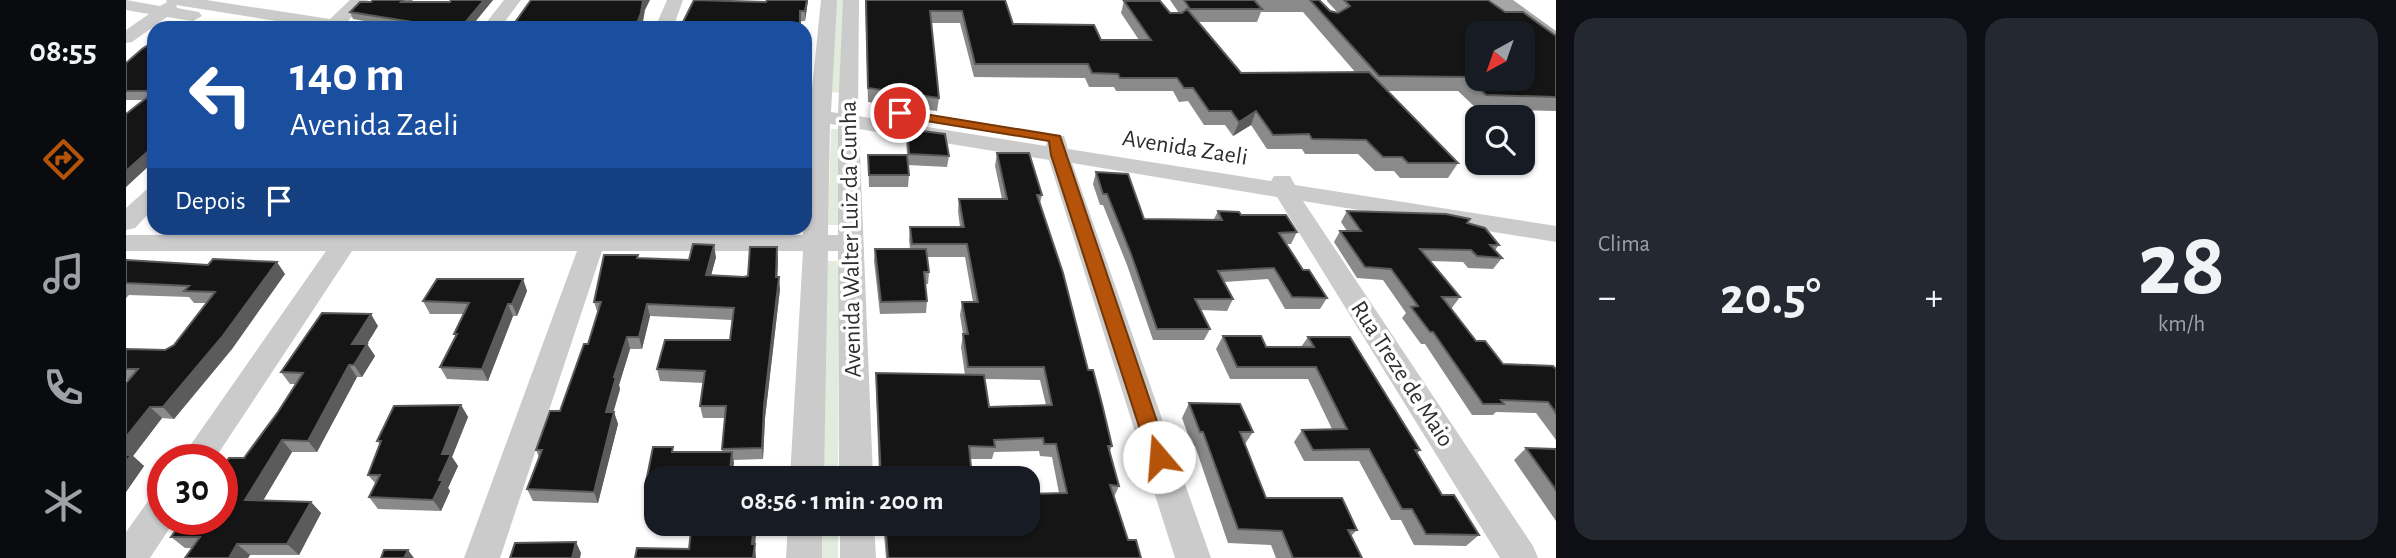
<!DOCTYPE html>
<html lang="pt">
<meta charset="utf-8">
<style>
body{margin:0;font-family:"Alegreya Sans",sans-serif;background:#242831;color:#f1f3f6;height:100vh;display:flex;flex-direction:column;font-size:26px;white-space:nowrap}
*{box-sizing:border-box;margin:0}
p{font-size:23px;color:#9ea1a6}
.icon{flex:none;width:38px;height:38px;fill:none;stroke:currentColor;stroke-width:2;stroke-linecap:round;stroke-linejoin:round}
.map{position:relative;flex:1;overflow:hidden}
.panel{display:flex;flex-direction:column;gap:18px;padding:18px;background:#0d0f14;width:840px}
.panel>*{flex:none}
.hud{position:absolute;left:21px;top:21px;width:665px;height:214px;border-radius:21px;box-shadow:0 2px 5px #0004;background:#1a4fa0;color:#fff;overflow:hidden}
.needle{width:46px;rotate:220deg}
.tools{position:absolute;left:1339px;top:21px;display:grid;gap:14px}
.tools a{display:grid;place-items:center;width:70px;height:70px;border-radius:14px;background:#171b24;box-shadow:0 2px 5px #0004;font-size:35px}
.speed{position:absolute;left:21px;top:444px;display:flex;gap:14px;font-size:35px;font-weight:700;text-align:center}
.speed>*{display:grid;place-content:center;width:91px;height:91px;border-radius:50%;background:#171b24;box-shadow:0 2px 5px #0004;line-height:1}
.speed .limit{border:10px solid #d22;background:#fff;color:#111}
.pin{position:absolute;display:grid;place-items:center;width:60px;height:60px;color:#fff;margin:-30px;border:4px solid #fff;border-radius:50%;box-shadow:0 2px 7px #0007}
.me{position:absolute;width:77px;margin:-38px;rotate:342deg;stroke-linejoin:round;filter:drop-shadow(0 0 5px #0008)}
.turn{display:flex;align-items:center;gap:24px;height:147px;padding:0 28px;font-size:32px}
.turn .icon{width:91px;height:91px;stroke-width:2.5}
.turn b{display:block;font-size:49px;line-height:60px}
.then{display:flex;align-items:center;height:66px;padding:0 28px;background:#0003;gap:14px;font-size:26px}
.big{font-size:52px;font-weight:700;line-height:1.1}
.panel .widget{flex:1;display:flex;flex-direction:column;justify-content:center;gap:10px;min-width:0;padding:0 24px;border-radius:21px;background:#242831}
.panel .dial{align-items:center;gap:0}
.dial b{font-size:91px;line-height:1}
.heat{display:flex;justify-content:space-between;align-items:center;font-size:38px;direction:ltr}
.panel .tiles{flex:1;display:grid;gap:18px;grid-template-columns:repeat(2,1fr)}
.trip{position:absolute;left:518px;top:466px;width:396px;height:70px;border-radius:21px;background:#171b24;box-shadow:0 2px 5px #0004;font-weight:700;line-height:70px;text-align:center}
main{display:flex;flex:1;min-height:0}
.menu{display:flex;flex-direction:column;width:126px;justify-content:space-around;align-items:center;background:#090b0e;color:#9ea1a6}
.menu .icon{width:49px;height:49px}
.menu .active{color:#b45309}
.menu b{font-size:32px;color:#f1f3f6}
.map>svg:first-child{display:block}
.green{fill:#e2ebdc}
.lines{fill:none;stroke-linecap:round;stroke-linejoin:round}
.minor{fill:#cbcbcb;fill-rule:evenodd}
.major{fill:#a6a6a6;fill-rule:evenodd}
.wall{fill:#8a8a8a;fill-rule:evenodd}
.shaded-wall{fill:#5b5b5b}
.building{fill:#151515;stroke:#5b5b5b;stroke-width:2;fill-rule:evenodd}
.route{fill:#b45309;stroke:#753606;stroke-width:2}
.labels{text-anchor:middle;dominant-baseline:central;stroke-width:7;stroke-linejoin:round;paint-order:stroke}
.street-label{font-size:24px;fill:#2e2e2e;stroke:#fff}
</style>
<main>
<nav class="menu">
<b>08:55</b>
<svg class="icon active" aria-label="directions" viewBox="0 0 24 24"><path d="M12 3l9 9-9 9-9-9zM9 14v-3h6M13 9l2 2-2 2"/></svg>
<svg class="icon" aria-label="music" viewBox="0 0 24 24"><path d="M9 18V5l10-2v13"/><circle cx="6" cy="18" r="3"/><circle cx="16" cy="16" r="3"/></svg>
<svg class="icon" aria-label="phone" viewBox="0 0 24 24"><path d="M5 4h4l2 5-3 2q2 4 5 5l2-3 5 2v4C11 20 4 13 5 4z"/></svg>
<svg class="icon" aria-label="climate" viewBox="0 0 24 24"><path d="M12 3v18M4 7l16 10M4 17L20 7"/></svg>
</nav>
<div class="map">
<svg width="1430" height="558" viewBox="0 0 1430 558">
<rect width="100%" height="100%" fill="#fff"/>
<path class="green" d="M710,0H718L715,93L704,92Z
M705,129H716L712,225H702Z
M699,261H712V478H696Z
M695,523H712V558H694Z"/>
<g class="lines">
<path class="minor" d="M0,0L34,6L41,2L40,0H80L204,19L224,0H242L221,22L233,24L236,28H194L50,5L51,8L73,12L76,16L67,21L41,17L6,42L0,43V30L23,14L0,10Z
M378,0H395L374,28H356Z
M541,0H557L547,28H529Z
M695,0H711L705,112L712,113L717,0H733L732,116L920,146L922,136H938L942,149L1145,181L1148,176H1164L1169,185L1430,226V242L1177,201L1407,546L1412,558H1374L1151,197L946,163L1085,558H1049L923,160L733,129L747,478H713L712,251H702L698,478H664L677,251H476L374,558H338L451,251H226L88,460H54L200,251H0V235H212L219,228H234L237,235H457L460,228H482L481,235H677L683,121L679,120V108L684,109ZM704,124L712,125V235H702Z
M28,188V208L9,228L0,230V208L20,190Z
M37,493V520H49L24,558H0V532L25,497Z
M662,523H696V558H660Z
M714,523H748L750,558H714Z"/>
<path class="major" d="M1364,0H1387L1430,31V47L1422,46Z"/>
</g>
<path class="wall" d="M247,0H287L285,2H324L325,0H367L344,28H278L227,19L224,12L245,2Z
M606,0V1L640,2L682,0L679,21L554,28Z
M739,0H879L887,24L975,40H1013L995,13L998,1L1044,13H1053L1044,0H1184L1204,11L1212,13L1201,1V0H1218L1379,12L1430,36V111L1351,109L1332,91H1261L1332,163L1322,178H1274L1268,171H1249L1232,154H1179L1176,149H1141L1125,125L1107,136L1099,125H1078L1062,101L1053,102L1047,91H990L988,87H963L959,78L848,77L834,23H805L813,98L811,111L742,102ZM1135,12H1177L1230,73H1115L1072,22H1131Z
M28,41V161L0,187L17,100H0V63Z
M781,129L823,156L821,167L782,165L780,141Z
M871,153L916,195L914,203L962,370L986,446L984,451L993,486L988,497L1002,540L1015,558H760L757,523H901L933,493L926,457L914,456L913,451L868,452L866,459H844L846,478H753L750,386V373L839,375L835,347L837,334L834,315L836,302H847L839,257H801L803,272L802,284H799L801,301L800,313L754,314L748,261L749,249H784L783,240L784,227H834L832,211L833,199H876L869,166ZM859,379L914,380L920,405L863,407Z
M742,155L783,175L782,187H743Z
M970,172L1018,219H1088L1092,211L1115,215L1171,232L1165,244H1161L1177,270L1201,298L1194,309H1159L1142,279L1098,282L1107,299L1101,311L1075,310L1084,329L1078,340H1027L1001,265L977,205H974L967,184Z
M1221,211L1341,223L1373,245L1369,250L1376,258L1367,269L1342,268L1337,262L1304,261L1334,297L1325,309L1350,341L1377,364L1430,369V440L1410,413L1370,412L1367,415H1346L1299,344H1295L1276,318L1280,313L1257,280L1231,278L1208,242L1214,231H1221L1215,222Z
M590,257L585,275L618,277L622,276L652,259L651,277L654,289L639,418L637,459L607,460L608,463L530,478V498H522L519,487L548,452H596L599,418H577L574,406L578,383L534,381L531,369L604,340L606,320L524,316L516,349H504L493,385L494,389L487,412H488L492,424L472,503L407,501L401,489L413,457L410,450L434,411L462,344L472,314L468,302L512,258L563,260Z
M0,260L159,274L106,349L48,419L36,418L7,456L18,466L0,492V383L3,380H0V349L39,350L48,345L80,303H68L63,297L3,295L0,298Z
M397,279L401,291L391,316H387L362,381L321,379L314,367L330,337L328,334L338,314H304L297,301Z
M252,326L241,344L249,356L236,377H231L191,452H166L137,500L185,502L195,513L173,555H124L122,558H59L66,548H59L45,537L118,458L152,412L169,384H164L155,372Z
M1097,336L1140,347H1175L1182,337L1294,450L1291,454L1316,495L1353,535L1340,546L1288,545L1275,520H1265L1233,461H1178L1168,442L1176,430L1206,429L1182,379H1104L1090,349Z
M1063,403L1127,432L1119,444L1140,498L1231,530L1225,536L1236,558H1150L1145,545L1102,543L1069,446H1066L1056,418Z
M335,405L342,417L326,457L332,466L322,488L324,491L315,511L252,509L243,497L250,484L242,475L254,444L251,441Z
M1400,448L1430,449V521L1388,460Z"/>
<path class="shaded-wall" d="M358,0H367L344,28H340L338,24Z
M517,0H524L519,10L517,22L514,28H509Z
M681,0H682L679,21V11Z
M1130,111L1125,125L1107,136L1113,122Z
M28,146V161L0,187V171Z
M588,245L590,257L582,287L580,275Z
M651,247L652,259L651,289L650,277Z
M151,262L159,274L106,349L48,419L37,407Z
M653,277L654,289L639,418L637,459L636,448L638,406Z
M397,279L401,291L391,316L386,304Z
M382,304L387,316L362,381L356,369Z
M521,304L524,316L516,349L513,337Z
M245,314L252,326L241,344L249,356L236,377L228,365L226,344Z
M501,337L504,349L493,385L494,389L484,424L480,412L488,377Z
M223,365L231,377L191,452L182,441Z
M335,405L342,417L326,457L332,466L322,488L324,491L315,511L307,500L313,480L316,454Z
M24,407L36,418L7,456L18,466L0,492V437Z
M488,412L492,424L472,503L468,492Z
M156,440L166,452L131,511L119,500Z
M606,452L608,463L606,478H603Z
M185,502L195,513L173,555L161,544Z
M628,523H631L629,547V544L630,558H627L626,544Z
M450,542L455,553L454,558H446Z
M111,544L124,555L122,558H103Z
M282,550L288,558H278Z"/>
<path class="building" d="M247,0H277L275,2H324L325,0H358L338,24L286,22L224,12L234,2H245Z
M405,0H517L515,13L509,28H385Z
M568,0L640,2L641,0H681L679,11H674V28H554Z
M740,0H879L887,24L968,25L975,40H1025L998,1H1034L1044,13H1056L1061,9L1115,73L1243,72L1332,163H1282L1276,157H1257L1240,140L1186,139L1183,134L1147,135L1130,111L1113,122L1105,111H1083L1067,88H1058L1051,78H994L992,74L966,73L962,64H849L836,11H804L813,98L742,88Z
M1058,0H1128L1136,9H1064Z
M1184,0H1193L1204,11L1212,13L1224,6L1218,0H1362L1379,12H1397L1430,36V97L1360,95L1341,77L1253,76ZM1351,33H1396V79H1351Z
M28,41V91H0V63L16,49Z
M28,92V146L0,171V114Z
M781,129L819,134L823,156L783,154Z
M871,153H903L916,195H911L937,273L962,370H967L976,404L986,446H982L993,486L984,485L1002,540H1010L1015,558H762L759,523H901V494L941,493L930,444H918L917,438L868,440L869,447L843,446L846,478H755L750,373L858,375L863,407L926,405L918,367H842L837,334H842L836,302H852L841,244H786L784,227H838L833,199H881Z
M742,155H781L783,175H743Z
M970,172L1002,174L1018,219L1096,220L1092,211L1113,212L1115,215H1160L1171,232L1153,233L1177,270H1183L1201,298L1166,297L1148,268L1092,271L1107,299H1069L1084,329H1031L1005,254L981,194H977Z
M1221,211L1320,214L1344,219L1341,223L1359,228L1373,245H1364L1376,258L1351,256L1345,250L1294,249L1334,297H1316L1350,341H1359L1377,364L1427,366L1430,369V413L1422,402L1375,400L1378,404H1357L1307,332H1304L1285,307L1292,306L1265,269L1239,267L1214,231H1235Z
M567,244L588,245L580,275L618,277L622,276L624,247H651L650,277H653L638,406L636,448L596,449L600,406H574L579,371L531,369L539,340H604L608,308L521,304L513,337H501L488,377H490L480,412H488L468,492L401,489L416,450H410L424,411H434L458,344H462L475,302H468L478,255H512L511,258L563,260Z
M749,249H800L803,272H798L801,301L755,302Z
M87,259L151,262L96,337L37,407H24L0,437V383L12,369H0V349L39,350L48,345L89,292L58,291L63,286L0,283V260L82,265Z
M311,279H397L386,304H382L356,369L314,367L331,334H328L343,303L297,301Z
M196,313L245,314L226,344H241L228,365H223L182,441L156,440L119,500L185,502L161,544H111L103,558H59L74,537H45L57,520H96V467L103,458H118L152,412L177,373L155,372Z
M1097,336H1135L1140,347H1188L1182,337H1224L1294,450H1289L1316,495H1328L1353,535L1300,534L1286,509H1276L1243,449L1187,450L1176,430L1221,429L1190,367H1111Z
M1063,403L1114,404L1127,432H1114L1140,498H1216L1231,530H1222L1236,558H1167L1156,531L1112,529L1077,432H1074Z
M335,405L316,454H325L313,480H317L307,500L243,497L254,475H242L255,441H251L268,406Z
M527,447H547L546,452H606L603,478H530V488L519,487Z
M1400,448L1430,449V490Z
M0,455H5L0,462Z
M566,523H628L626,544H629L627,558H509L511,548L563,549Z
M450,542L446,558H384L389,543Z
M258,550H282L278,558H255Z"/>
<path class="route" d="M774,110L934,136L1043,457L1040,463L1033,466L1026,463L1023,457L925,155L923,141L770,116L768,113Z"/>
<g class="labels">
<g class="street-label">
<text transform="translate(1059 148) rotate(9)">Avenida Zaeli</text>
<text transform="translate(725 239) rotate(-91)">Avenida Walter Luiz da Cunha</text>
<text transform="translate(1276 374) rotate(57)">Rua Treze de Maio</text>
</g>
</g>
</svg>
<div class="tools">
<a><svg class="needle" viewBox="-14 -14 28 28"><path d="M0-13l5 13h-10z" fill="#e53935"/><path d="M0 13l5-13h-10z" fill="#9ea1a6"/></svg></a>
<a><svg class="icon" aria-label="search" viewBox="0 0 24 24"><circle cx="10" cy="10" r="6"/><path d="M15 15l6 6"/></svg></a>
</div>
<div class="speed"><div class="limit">30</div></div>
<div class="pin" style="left:774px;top:113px;background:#d93025"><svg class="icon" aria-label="arrive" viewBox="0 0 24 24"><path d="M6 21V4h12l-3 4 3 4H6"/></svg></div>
<svg class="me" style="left:1033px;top:457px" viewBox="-20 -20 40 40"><circle r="19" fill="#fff"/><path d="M0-13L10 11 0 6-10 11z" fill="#b45309"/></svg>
<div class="trip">08:56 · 1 min · 200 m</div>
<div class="hud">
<div class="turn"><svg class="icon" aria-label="left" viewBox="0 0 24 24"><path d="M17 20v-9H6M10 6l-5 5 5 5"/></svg><div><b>140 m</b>Avenida Zaeli</div></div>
<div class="then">Depois<svg class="icon" aria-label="arrive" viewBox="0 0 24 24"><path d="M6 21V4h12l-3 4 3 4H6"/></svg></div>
</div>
</div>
<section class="panel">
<div class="tiles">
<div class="widget"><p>Clima</p>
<div class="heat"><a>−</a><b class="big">20.5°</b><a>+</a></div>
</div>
<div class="widget dial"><b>28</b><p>km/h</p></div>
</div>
</section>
</main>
